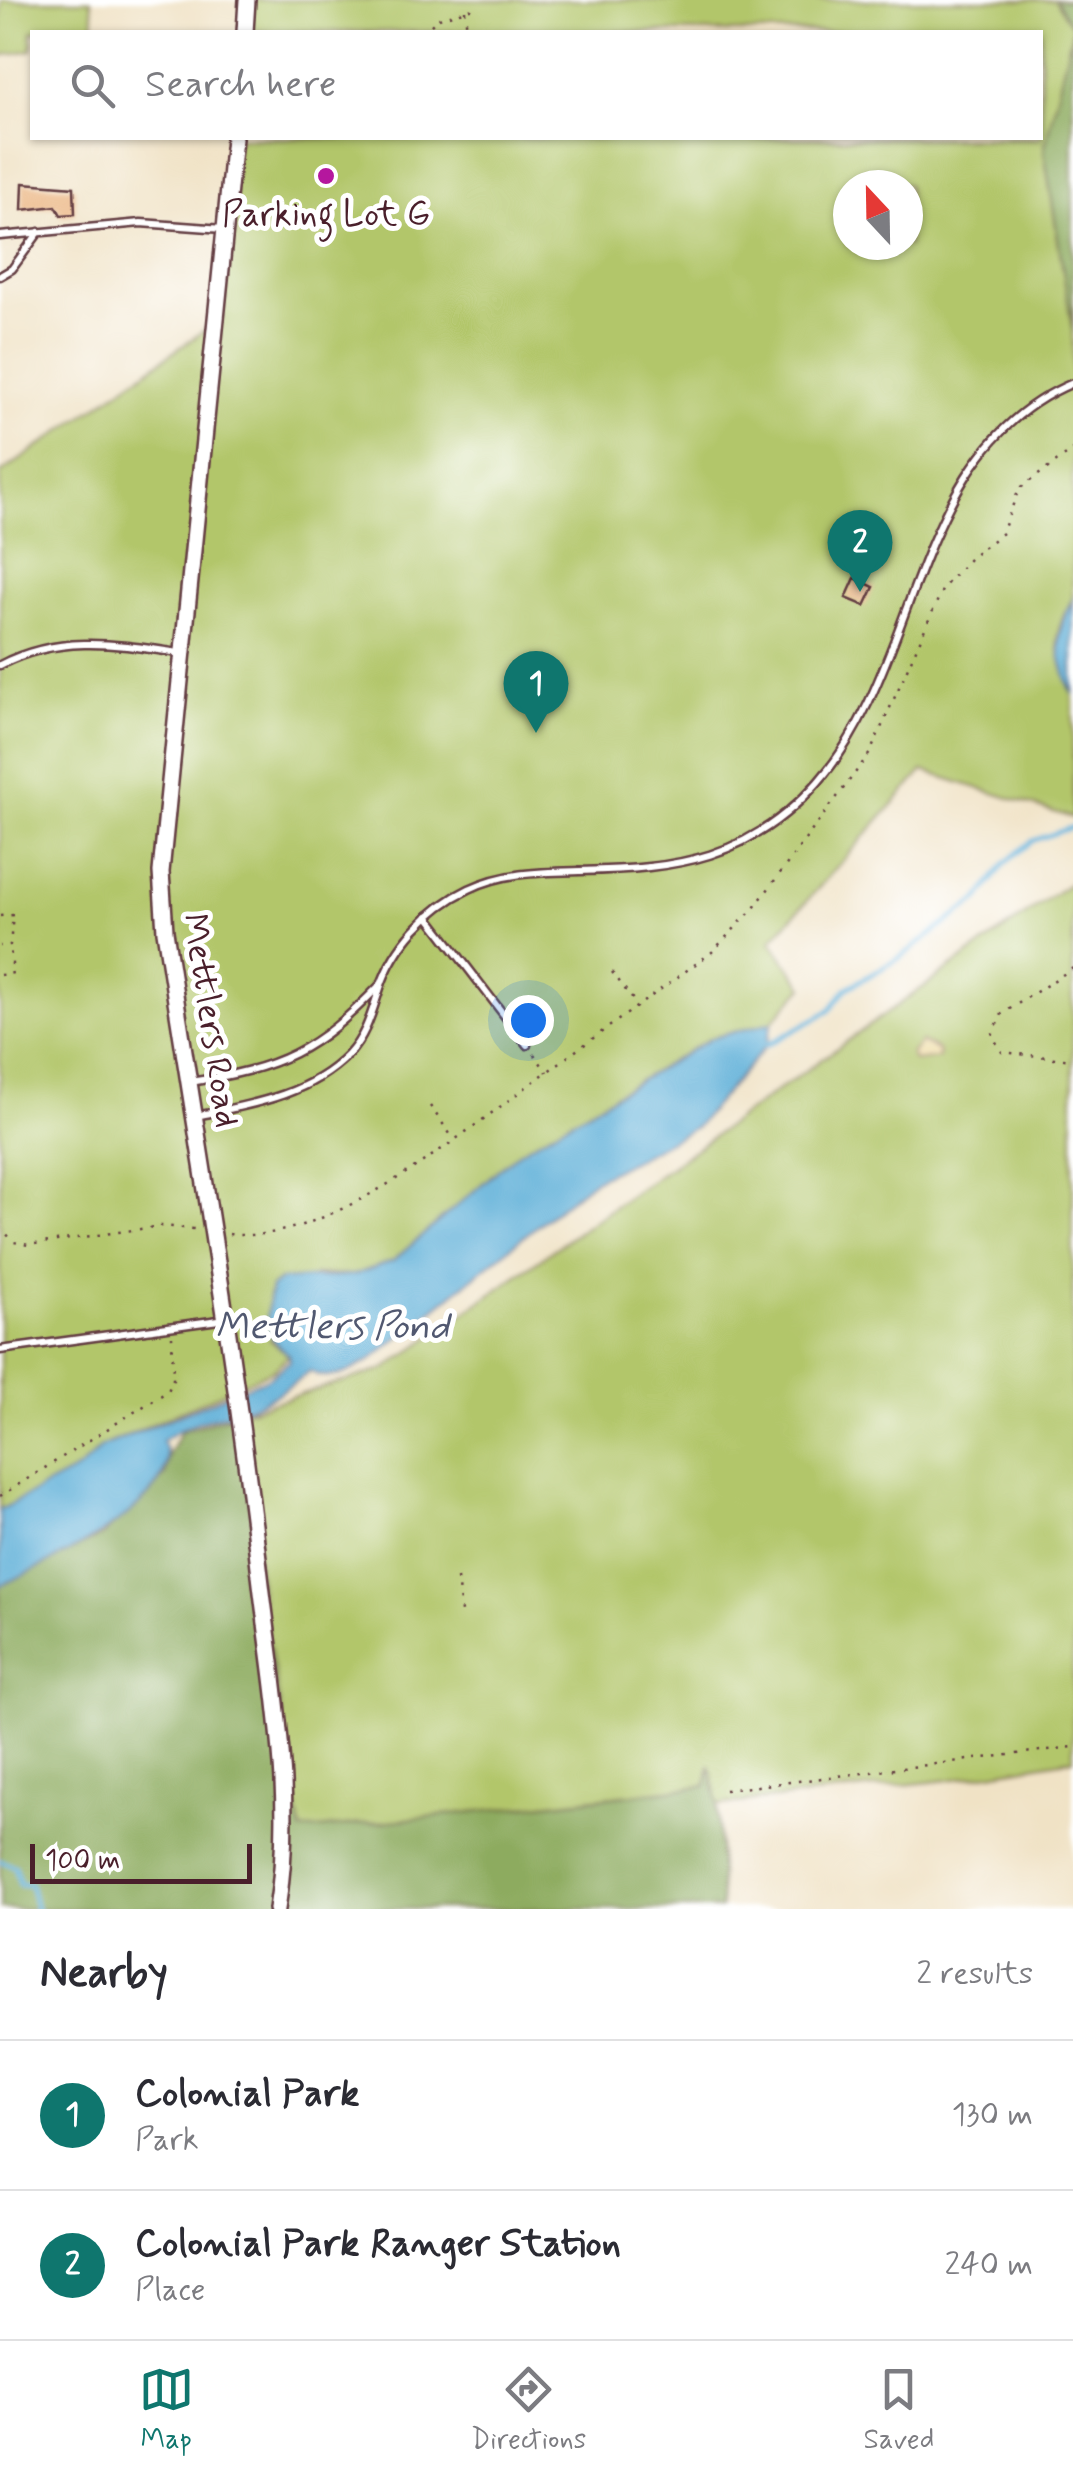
<!DOCTYPE html>
<style>
:root{--surface:#fff;--page:#f2f2f3;--text:#2b2b33;--muted:#7c7c81;--line:#e1e1e2;--accent:#0f766e}
body{margin:0;font-family:Mynerve,sans-serif;background:var(--page);color:var(--text)}
.compass{position:absolute;left:833px;top:170px;width:90px;height:90px;border-radius:50%;background:var(--surface);box-shadow:0 2px 8px #0004;rotate:338deg}
.scale{position:absolute;left:30px;bottom:25px;width:222px;box-sizing:border-box;padding-left:10px;border:5px solid #4a1f2b;border-top:0;font-size:28px;line-height:35px;white-space:nowrap;color:#4a1f2b;-webkit-text-stroke:8px #fff;paint-order:stroke}
.you{position:absolute;left:528px;top:1020px;width:35px;height:35px;margin:-25px;border:8px solid #fff;border-radius:50%;background:#1a73e8;box-shadow:0 0 0 15px #1a73e833}
.badge{display:grid;place-items:center;width:65px;height:65px;border-radius:50%;background:var(--accent);color:#fff;font-size:32px;font-weight:700}
.pin{position:absolute;translate:-50% -82px;filter:drop-shadow(0 2px 5px #0008)}
.pin::after{content:'';position:absolute;top:52px;width:35px;height:30px;background:inherit;clip-path:polygon(0 0,100% 0,50% 100%)}
.list{margin:0;padding:0;list-style:none}
h2{display:flex;justify-content:space-between;align-items:center;height:130px;margin:0;padding:0 40px;font-size:42px}
h2 small{font-size:32px;font-weight:400;color:var(--muted)}
.list li{display:grid;grid-template-columns:65px 1fr auto;gap:30px;align-items:center;box-sizing:border-box;height:150px;padding:0 40px;border-top:2px solid var(--line)}
.list b{display:block;font-size:38px;white-space:nowrap}
.list p{margin:0;font-size:32px;white-space:nowrap;color:var(--muted)}
.list em{font-size:32px;font-style:normal;color:var(--muted)}
.icon{flex:none;width:55px;height:55px;fill:none;stroke:currentColor;stroke-width:2;stroke-linecap:round;stroke-linejoin:round}
.map{position:relative;flex:none;width:1073px;height:1909px;overflow:hidden}
.search{position:absolute;background:var(--surface);box-shadow:0 2px 8px #0004;left:30px;right:30px;top:30px;height:110px;display:flex;align-items:center;gap:25px;box-sizing:border-box;padding:0 35px;border-radius:0px;color:var(--muted);font-size:38px}
.sheet{height:430px;background:var(--surface)}
nav{display:flex;justify-content:space-around;align-items:center;box-sizing:border-box;height:140px;border-top:2px solid var(--line);background:var(--surface);font-size:28px;color:var(--muted)}
nav a{display:grid;justify-items:center;gap:5px}
nav .on{color:var(--accent)}
.map>svg:first-child{display:block}
.green{fill:#b2c66a;stroke:#7e724a;stroke-width:2.5;fill-rule:evenodd}
.forest{fill:#8dab5e;stroke:#6c6544;stroke-width:2.5}
.sand{fill:#eeda9e;stroke:#9c7c64;stroke-width:2.5}
.water{fill:#5baed7;stroke:#526681;stroke-width:2.5}
.lines{fill:none;stroke-linecap:round;stroke-linejoin:round}
.stream{stroke:#5baed7;stroke-width:5}
.building{fill:#e9af77}
.service-casing{stroke:#633c42;stroke-width:11}
.tertiary-casing{stroke:#633c42;stroke-width:20}
.path{stroke:#633c42;stroke-width:2.5;stroke-dasharray:2.5 8;stroke-linecap:butt}
.service{stroke:#fff;stroke-width:6}
.tertiary{stroke:#fff;stroke-width:15}
.poi-dot{fill:#b5179e;stroke:#fff;stroke-width:4}
.labels{text-anchor:middle;stroke-width:10;stroke-linejoin:round;paint-order:stroke}
.poi-label{font-size:35px;fill:#4a1f2b;stroke:#fff}
.street-label{font-size:35px;fill:#4a1f2b;stroke:#fff}
.water-label{font-size:38px;font-style:italic;fill:#515870;stroke:#fff}
</style>
<div class="map">
<svg width="1073" height="1909" viewBox="0 0 1073 1909">
<rect width="100%" height="100%" fill="#fff"/>
<filter id="ink" filterUnits="userSpaceOnUse"><feTurbulence type="fractalNoise" baseFrequency=".01" numOctaves="2"/><feDisplacementMap in="SourceGraphic" scale="20" xChannelSelector="R" yChannelSelector="G"/><feConvolveMatrix kernelMatrix="1 2 1 2 8 2 1 2 1" color-interpolation-filters="sRGB"/></filter>
<filter id="wash" filterUnits="userSpaceOnUse"><feTurbulence type="fractalNoise" baseFrequency=".0048" numOctaves="4" result="noise"/><feDisplacementMap in="SourceGraphic" scale="40" xChannelSelector="R" yChannelSelector="G"/><feGaussianBlur stdDeviation="2.25" result="paint"/><feColorMatrix in="noise" values="0 0 0 0 0 0 0 0 0 0 0 0 0 0 0 0 0 1.4 0 .05"/><feComposite in="paint" operator="in"/></filter>
<g filter="url(#wash)">
<rect width="100%" height="100%" fill="#f0e2c5"/>
<g class="green">
<path d="M 1,0 L 91,0 L 95,32 L 32,32 L 32,50 L 0,56 Z"/>
<path d="M 248,0 L 1055,0 L 1073,28 L 1044,150 L 1073,333 L 1073,599 C 1040,651 1071,659 1073,702 C 1073,740 1073,779 1073,818 L 923,771 L 771,941 L 804,987 L 772,1022 L 711,1038 L 520,1151 L 393,1261 L 354,1275 L 315,1275 L 270,1340 L 289,1355 L 273,1370 L 101,1447 L 80,1468 L 0,1510 L 0,474 L 222,318 L 237,138 L 1040,138 L 1040,32 L 246,32 ZM 848,185 L 908,185 L 908,245 L 848,245 Z"/>
<path d="M 1073,881 L 1073,1759 L 949,1780 L 718,1805 L 710,1768 L 706,1786 L 301,1831 L 260,1589 L 239,1413 L 385,1369 Z"/>
</g>
<g class="forest">
<path d="M 1055,0 L 1073,0 L 1073,333 L 1044,150 L 1073,28 Z"/>
<path d="M 239,1413 L 260,1589 L 301,1831 L 706,1786 L 710,1765 L 718,1805 L 721,1909 L 0,1909 L 0,1586 L 103,1535 L 165,1476 L 169,1453 L 181,1431 Z"/>
</g>
<path class="sand" d="M 921,1042 L 938,1050 L 939,1058 L 914,1061 L 911,1054 Z"/>
<g class="water">
<path d="M 1073,599 L 1073,695 C 1058,661 1052,633 1073,599 Z"/>
<path d="M 772,1022 L 767,1045 L 696,1127 L 591,1182 L 371,1360 C 352,1371 331,1384 310,1371 C 289,1388 261,1405 234,1412 C 205,1420 189,1422 162,1441 C 195,1499 40,1567 0,1586 L 0,1510 L 80,1468 L 101,1447 L 268,1378 L 290,1361 L 289,1355 C 262,1334 265,1319 271,1287 L 280,1280 L 354,1275 L 393,1261 L 520,1151 L 712,1038 Z"/>
</g>
<g class="lines">
<g class="stream">
<path d="M 767,1045 L 829,1011 L 846,989 L 901,957 L 979,899 L 1005,863 L 1032,841 L 1073,827"/>
<path d="M 0,1861 L 15,1866 L 20,1885 L 30,1884 L 36,1909"/>
</g>
</g>
<g id="blocks">
<g class="building">
<path d="M 23,183 L 74,187 L 75,214 L 61,215 L 56,206 L 22,210 Z"/>
<path d="M 855,578 L 874,587 L 865,606 L 846,598 Z"/>
</g>
</g>
</g>
<g filter="url(#ink)">
<use href="#blocks" fill-opacity="0" stroke="#633c42" stroke-width="2.5"/>
<g class="lines">
<defs>
<g id="service">
<path d="M 0,236 L 141,223 L 223,229"/>
<path d="M 0,276 L 12,269 L 39,232"/>
<path d="M 0,665 C 59,634 116,644 179,653"/>
<path d="M 428,916 L 527,1045"/>
<path d="M 190,1082 C 281,1068 315,1052 380,985"/>
<path d="M 196,1116 C 249,1105 308,1096 348,1055 C 366,1036 372,1012 380,988 C 394,945 429,908 469,889 C 504,872 541,872 580,871 C 678,869 750,859 818,782 C 922,664 911,450 1073,383"/>
<path d="M 0,1350 L 226,1319"/>
</g>
<g id="tertiary">
<path d="M 245,32 L 247,0"/>
<path d="M 234,138 L 161,872 L 165,931 C 199,1149 236,1365 261,1584 C 274,1693 295,1801 277,1909"/>
</g>
</defs>
<use href="#service" class="service-casing"/>
<use href="#tertiary" class="tertiary-casing"/>
<g class="path">
<path d="M 465,10 L 467,32"/>
<path d="M 423,32 L 439,18 L 473,8"/>
<path d="M 0,916 L 13,915 L 10,945 L 0,946"/>
<path d="M 1073,968 L 1002,1014 L 992,1035 L 1002,1052 L 1073,1060"/>
<path d="M 612,972 L 637,1005"/>
<path d="M 0,975 L 13,973 L 10,947"/>
<path d="M 534,1054 L 547,1072"/>
<path d="M 430,1106 L 453,1138"/>
<path d="M 0,1227 L 14,1242 L 28,1245 L 161,1226 L 195,1229"/>
<path d="M 229,1234 C 327,1248 468,1129 544,1074 C 600,1033 656,993 712,952 L 754,908 L 870,753 L 943,588 L 969,559 L 1002,533 L 1019,489 L 1073,450"/>
<path d="M 0,1496 L 168,1391 L 173,1379 L 172,1336"/>
<path d="M 457,1578 L 461,1612"/>
<path d="M 725,1790 L 1073,1747"/>
</g>
<use href="#service" class="service"/>
<use href="#tertiary" class="tertiary"/>
</g>
</g>
<circle class="poi-dot" cx="326" cy="176" r="10"/>
<g class="labels">
<g class="poi-label">
<text x="326" y="225">Parking Lot G</text>
</g>
<g class="street-label">
<text transform="translate(212 1020) rotate(81)" y="12">Mettlers Road</text>
</g>
<g class="water-label">
<text x="332" y="1338">Mettlers Pond</text>
</g>
</g>
</svg>
<svg class="compass" viewBox="-18 -18 36 36"><path d="M0-13l5 13h-10z" fill="#e53935"/><path d="M0 13l5-13h-10z" fill="#7c7c81"/></svg>
<div class="scale">100 m</div>
<div class="you"></div>
<div class="pin badge" style="left:536px;top:733px">1</div>
<div class="pin badge" style="left:860px;top:592px">2</div>
<div class="search"><svg class="icon" aria-label="search" viewBox="0 0 24 24"><circle cx="10" cy="10" r="6"/><path d="M15 15l6 6"/></svg>Search here</div>
</div>
<section class="sheet">
<h2>Nearby<small>2 results</small></h2>
<ul class="list">
<li><span class="badge">1</span><div><b>Colonial Park</b><p>Park</p></div><em>130 m</em></li>
<li><span class="badge">2</span><div><b>Colonial Park Ranger Station</b><p>Place</p></div><em>240 m</em></li>
</ul>
</section>
<nav>
<a class="on"><svg class="icon" aria-label="map" viewBox="0 0 24 24"><path d="M3 6l6-2 6 2 6-2v14l-6 2-6-2-6 2zM9 4v14M15 6v14"/></svg>Map</a>
<a><svg class="icon" aria-label="directions" viewBox="0 0 24 24"><path d="M12 3l9 9-9 9-9-9zM9 14v-3h6M13 9l2 2-2 2"/></svg>Directions</a>
<a><svg class="icon" aria-label="saved" viewBox="0 0 24 24"><path d="M7 4h10v16l-5-4-5 4z"/></svg>Saved</a>
</nav>
